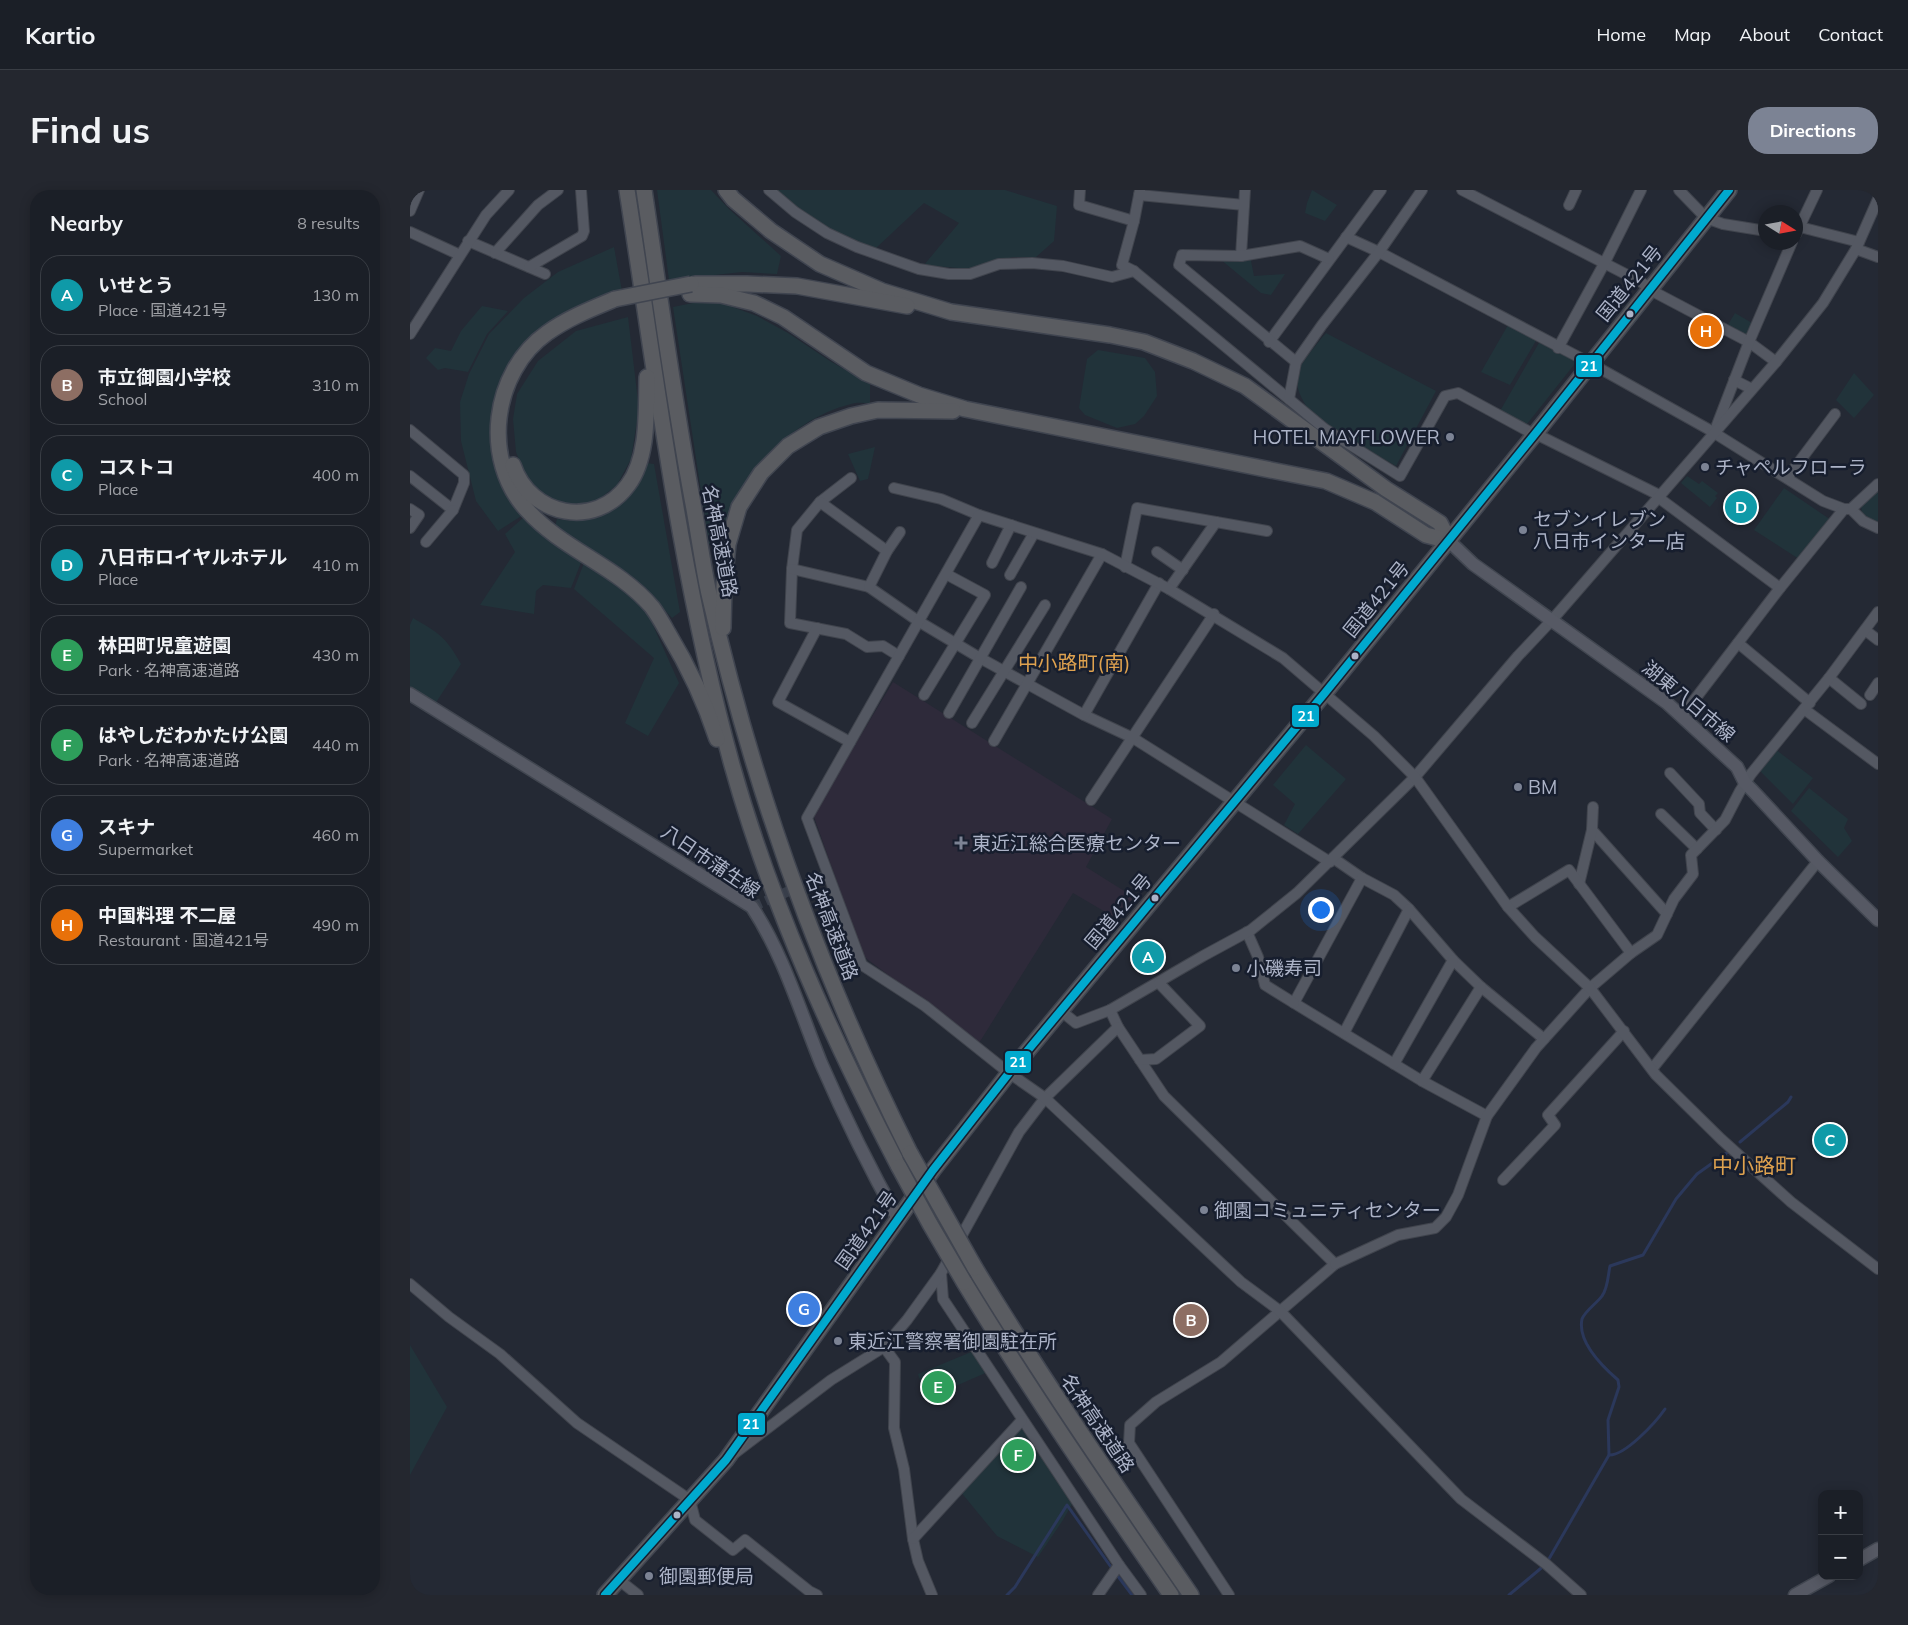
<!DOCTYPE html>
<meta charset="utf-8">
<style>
:root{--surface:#1b1f27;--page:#24272f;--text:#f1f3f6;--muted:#a0a2a7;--line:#393d44;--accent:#7c8394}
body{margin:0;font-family:Mulish,"Noto Sans JP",sans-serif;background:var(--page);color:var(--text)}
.controls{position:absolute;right:15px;bottom:15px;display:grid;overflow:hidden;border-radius:10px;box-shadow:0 2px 12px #0003}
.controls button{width:45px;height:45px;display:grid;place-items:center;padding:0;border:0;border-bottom:1px solid var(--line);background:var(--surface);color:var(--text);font:25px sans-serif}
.compass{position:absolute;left:1348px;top:15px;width:45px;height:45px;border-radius:50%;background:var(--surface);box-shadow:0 2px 12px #0003;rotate:101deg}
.you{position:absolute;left:910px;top:719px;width:18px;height:18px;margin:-12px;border:4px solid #fff;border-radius:50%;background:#1a73e8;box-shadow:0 0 0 8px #1a73e833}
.badge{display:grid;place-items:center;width:32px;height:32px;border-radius:50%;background:var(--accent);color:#fff;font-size:16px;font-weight:700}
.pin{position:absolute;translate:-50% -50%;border:2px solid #fff;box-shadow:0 1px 5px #0006}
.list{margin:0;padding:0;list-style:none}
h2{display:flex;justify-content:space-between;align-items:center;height:65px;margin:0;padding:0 20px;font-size:21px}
h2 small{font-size:16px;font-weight:400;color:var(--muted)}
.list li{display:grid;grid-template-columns:32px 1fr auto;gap:15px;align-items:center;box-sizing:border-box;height:80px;margin:0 10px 10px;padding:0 10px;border:1px solid var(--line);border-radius:20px}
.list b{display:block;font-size:19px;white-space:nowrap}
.list p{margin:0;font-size:16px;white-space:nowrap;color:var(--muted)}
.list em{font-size:16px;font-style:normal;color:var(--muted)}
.map{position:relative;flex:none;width:1468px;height:1405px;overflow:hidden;border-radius:20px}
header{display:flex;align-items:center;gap:30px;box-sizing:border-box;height:70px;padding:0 25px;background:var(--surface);border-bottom:1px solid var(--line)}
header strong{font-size:24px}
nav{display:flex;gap:28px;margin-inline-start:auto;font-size:18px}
.intro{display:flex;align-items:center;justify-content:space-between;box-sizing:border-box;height:120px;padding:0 30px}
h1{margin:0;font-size:35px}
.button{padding:12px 22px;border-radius:20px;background:var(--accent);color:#fff;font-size:18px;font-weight:700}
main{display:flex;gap:30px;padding:0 30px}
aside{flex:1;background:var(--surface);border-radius:20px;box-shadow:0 2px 12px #0003}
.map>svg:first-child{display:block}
.medical{fill:#2e2a3a}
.green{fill:#21333a}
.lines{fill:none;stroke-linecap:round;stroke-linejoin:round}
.stream{stroke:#2b385b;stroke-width:3}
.minor-tunnel{stroke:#383e4a;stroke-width:10;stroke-dasharray:10 5;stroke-linecap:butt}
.minor-casing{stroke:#40444d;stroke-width:12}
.major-casing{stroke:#414650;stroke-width:15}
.highway-casing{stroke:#404550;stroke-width:18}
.minor{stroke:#545862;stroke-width:10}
.major{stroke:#565964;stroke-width:12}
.highway{stroke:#5a5c61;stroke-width:15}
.highway-bridge-casing{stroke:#404550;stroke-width:18;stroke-linecap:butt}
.highway-bridge{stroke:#5a5c61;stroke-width:15}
.bus-1-casing{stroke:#171e2e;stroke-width:11}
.bus-1{stroke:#00a9ce;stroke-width:8}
.bus-dot{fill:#acb3c7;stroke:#171e2e;stroke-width:2}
.poi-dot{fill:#7c8394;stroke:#171e2e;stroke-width:2}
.labels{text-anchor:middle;stroke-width:5;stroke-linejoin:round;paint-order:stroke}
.street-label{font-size:19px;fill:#acb3c7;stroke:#171e2e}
.poi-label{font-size:19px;fill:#acb3c7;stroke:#171e2e;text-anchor:start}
.neighbourhood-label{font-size:20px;fill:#dfa24f;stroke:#171e2e}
.quarter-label{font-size:21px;fill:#dfa24f;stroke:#171e2e}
.line-badge{stroke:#171e2e;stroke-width:2}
.badge-label{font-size:14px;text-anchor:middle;font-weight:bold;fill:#fff}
</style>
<header>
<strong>Kartio</strong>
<nav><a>Home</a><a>Map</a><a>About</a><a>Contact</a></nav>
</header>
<div class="intro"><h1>Find us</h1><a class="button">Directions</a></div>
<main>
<aside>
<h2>Nearby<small>8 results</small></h2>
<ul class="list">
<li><span class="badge" style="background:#0f9aa8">A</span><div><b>いせとう</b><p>Place · 国道421号</p></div><em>130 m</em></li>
<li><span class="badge" style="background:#8d6e63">B</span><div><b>市立御園小学校</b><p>School</p></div><em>310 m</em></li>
<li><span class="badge" style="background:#0f9aa8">C</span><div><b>コストコ</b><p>Place</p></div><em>400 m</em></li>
<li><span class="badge" style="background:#0f9aa8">D</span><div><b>八日市ロイヤルホテル</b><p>Place</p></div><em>410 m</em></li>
<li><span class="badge" style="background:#2e9e5b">E</span><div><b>林田町児童遊園</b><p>Park · 名神高速道路</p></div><em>430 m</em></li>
<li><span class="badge" style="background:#2e9e5b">F</span><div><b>はやしだわかたけ公園</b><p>Park · 名神高速道路</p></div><em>440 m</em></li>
<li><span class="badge" style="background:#3f7fe0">G</span><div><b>スキナ</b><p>Supermarket</p></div><em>460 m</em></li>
<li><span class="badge" style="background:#e8710a">H</span><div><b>中国料理 不二屋</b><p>Restaurant · 国道421号</p></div><em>490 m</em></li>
</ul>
</aside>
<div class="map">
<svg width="1468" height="1405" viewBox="0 0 1468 1405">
<rect width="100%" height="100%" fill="#242934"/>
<path class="medical" d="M 483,492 L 702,629 L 676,677 L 727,709 L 709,730 L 663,703 L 569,853 L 453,766 L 403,624 Z"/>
<g class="green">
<path d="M 247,0 L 301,0 L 319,19 L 371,66 L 367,84 L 332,82 L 259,90 Z"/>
<path d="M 364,0 L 595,0 L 647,16 L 644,51 L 626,67 L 603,67 L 559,79 L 514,75 L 549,33 L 514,13 L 465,59 C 427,49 394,26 364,0 Z"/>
<path d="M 902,0 L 927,15 L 915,31 L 895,23 L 897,13 Z"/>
<path d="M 204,57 L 212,101 L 141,136 L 84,218 L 81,257 L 90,289 L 113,325 L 88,341 L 66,311 L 51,251 L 50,212 L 59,184 L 79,144 L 114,108 L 148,82 Z"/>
<path d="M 840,66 L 844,86 L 875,84 L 861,105 L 851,103 L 810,69 Z"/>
<path d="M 283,113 L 312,113 L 347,126 L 378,143 L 420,171 L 460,194 L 460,213 C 454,213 446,212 441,214 C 392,226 341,271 322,317 C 317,329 315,342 312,354 L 299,354 L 263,117 Z"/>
<path d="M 72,116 L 98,121 L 77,144 L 58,182 L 35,178 L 28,180 L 16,168 L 25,158 L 41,161 L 51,141 Z"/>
<path d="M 1325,123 L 1342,133 L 1335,147 L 1316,138 Z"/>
<path d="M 218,127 L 229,219 L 221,269 L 207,295 L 188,310 L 161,316 L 141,310 L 118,293 L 106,262 L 103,229 L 107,204 L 128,171 L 166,141 Z"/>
<path d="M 1098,135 L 1127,149 L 1100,195 L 1071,182 Z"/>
<path d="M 916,143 L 1026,201 L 986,276 L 907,230 C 896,217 883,200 888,181 C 891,173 909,151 916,143 Z"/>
<path d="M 1130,151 L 1167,171 L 1117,234 L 1090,221 Z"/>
<path d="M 688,160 L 735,168 L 745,182 L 747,206 L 734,226 L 725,234 L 707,238 L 675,225 L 669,218 L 677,169 Z"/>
<path d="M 1444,183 L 1464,205 L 1444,228 L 1426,210 Z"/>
<path d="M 465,257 L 458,289 L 450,291 L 438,264 Z"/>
<path d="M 236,273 L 244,274 L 270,422 L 262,428 L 235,399 L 202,374 L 145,337 L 147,329 C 198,337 209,309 236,273 Z"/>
<path d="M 1277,286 L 1289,294 L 1292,291 L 1308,303 L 1305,306 L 1307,308 L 1300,317 L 1271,293 Z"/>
<path d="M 1374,298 L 1421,330 L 1389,369 L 1344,340 Z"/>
<path d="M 1468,299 L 1468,332 L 1452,324 L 1451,316 Z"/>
<path d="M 114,327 L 172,370 L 161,398 L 133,395 L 126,401 L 124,424 L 70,415 L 105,362 L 95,344 Z"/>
<path d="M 174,373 L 212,398 L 237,422 L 269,493 L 238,546 L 215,533 L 244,468 L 164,399 Z"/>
<path d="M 3,428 C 29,443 36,447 51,474 L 25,514 L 0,500 L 0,435 Z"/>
<path d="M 896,555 L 936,589 L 888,644 L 874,635 L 885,614 L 863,595 Z"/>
<path d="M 1365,559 L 1403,588 L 1383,614 L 1348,579 Z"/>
<path d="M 1399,598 L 1438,629 L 1434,638 L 1442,651 L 1428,667 L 1381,621 Z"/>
<path d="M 0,1155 L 37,1217 L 0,1285 Z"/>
<path d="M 566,1160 L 580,1181 L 516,1209 L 508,1184 Z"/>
<path d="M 612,1230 L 665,1309 L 653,1330 L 628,1367 L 587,1346 L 550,1301 Z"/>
</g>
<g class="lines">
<g class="stream">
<path d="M 1330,952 L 1378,912 L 1381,907"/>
<path d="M 1199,1265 C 1215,1266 1246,1232 1255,1219"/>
<path d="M 707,1385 L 722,1405"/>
<path d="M 597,1405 L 605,1397 L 657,1315 L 701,1377"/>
<path d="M 1099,1405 L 1136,1374 L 1199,1265 L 1198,1230 L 1209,1197 L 1208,1190 C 1193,1177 1167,1152 1172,1129 C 1175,1121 1187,1113 1192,1106 C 1198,1098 1198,1085 1200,1076 L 1233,1065 L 1266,1009 L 1287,984 L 1318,962"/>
</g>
<path class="minor-tunnel" d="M 342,717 L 418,684"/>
<defs>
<g id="minor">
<path d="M 359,0 L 385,22 L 417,43 L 447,57 L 509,79 L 539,84 L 560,84 L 589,74 L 622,73 L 653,76 L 702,87 L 724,81"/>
<path d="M 670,0 L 669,15 L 724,31"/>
<path d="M 730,0 L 724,31 L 712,75 L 724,81 L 915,239 L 990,286 L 1035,206 L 1048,203 L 1118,241 L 1132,247 L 1247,304 L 1253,311 L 1370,398"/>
<path d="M 1052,0 L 1231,92 L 1246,103 L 1339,152 L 1366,172"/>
<path d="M 1269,0 L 1296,28 L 1313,34 L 1356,41"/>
<path d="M 729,5 L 834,15"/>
<path d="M 1159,15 L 1166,0"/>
<path d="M 0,21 L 9,0"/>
<path d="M 1390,37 L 1449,52"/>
<path d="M 0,42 L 50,65"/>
<path d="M 1386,44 L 1407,0"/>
<path d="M 936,47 L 969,62 L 1180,173 L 1298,239 L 1413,311 L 1434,319 L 1441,319 L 1453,331 L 1468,338"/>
<path d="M 58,51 L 135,84"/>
<path d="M 1446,59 L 1468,67"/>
<path d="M 85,63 L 128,15 L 148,0"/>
<path d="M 831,66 L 835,0"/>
<path d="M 119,77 L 172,46 L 174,41 L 171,0"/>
<path d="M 0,144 L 76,25 L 99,0"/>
<path d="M 859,152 L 971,0"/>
<path d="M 1148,158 L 1194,74 L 1231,0"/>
<path d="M 886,172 L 769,75 L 772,65 L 831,66 L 890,56 L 919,69"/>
<path d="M 1324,190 L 1342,199"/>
<path d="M 879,209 L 886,172 L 912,135 L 969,62 L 1012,0"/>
<path d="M 1307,235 L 1339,152 L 1382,52"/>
<path d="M 0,240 L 54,285 L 54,293 L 43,320 L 0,286"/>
<path d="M 441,288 L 410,312 L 387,340 L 382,379 L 380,433 L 436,444 L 457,457 L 473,456 L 489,466"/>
<path d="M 1377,288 L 1425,224"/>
<path d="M 484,298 L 531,309 L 569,325"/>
<path d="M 410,312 L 477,361"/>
<path d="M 0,319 L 9,325 L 0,338"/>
<path d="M 1441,319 L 1468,294"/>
<path d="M 16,352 L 43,320"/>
<path d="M 747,362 L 773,380"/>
<path d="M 582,373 L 601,335"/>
<path d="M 715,377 L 727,318 L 857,341"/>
<path d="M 382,379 L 459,397 L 508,431 L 570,468 L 674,525 L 723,548 L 920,672"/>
<path d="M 600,385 L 624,343"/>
<path d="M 459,397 L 477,361 L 490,342"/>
<path d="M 759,399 L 806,332"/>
<path d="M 407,438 L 368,512 L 440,552"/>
<path d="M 1455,440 L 1468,450"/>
<path d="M 1328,453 L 1400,513"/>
<path d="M 1419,488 L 1451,514"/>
<path d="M 514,505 L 575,405 L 536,384"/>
<path d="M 1460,505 L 1468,493"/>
<path d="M 1394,519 L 1468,574"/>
<path d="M 539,523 L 611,397"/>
<path d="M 674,525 L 749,393"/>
<path d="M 1272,526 L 1370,398 L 1434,319"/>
<path d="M 562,533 L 635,415"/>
<path d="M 584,551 L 692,364"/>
<path d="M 1260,583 L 1289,614 L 1290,623 L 1306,640"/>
<path d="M 681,610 L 804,424"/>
<path d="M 1251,624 L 1287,659"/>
<path d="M 1182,640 L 1257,724"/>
<path d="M 923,668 L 952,688 L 984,705 L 999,719 L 1043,770 L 1071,797 L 1134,849"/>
<path d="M 952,688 L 884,813 L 1012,891 L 1077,926"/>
<path d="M 1169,694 L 1182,640 L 1183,617"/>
<path d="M 1098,717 L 1159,680 L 1221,763"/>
<path d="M 837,742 L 848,767 L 855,795 L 884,813"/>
<path d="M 700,820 L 708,837 L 754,906 L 925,1074 L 811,1172 L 746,1212 L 720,1235 L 719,1253 L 819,1405"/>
<path d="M 651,821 L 666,833 L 700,820 L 793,766 L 841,740 L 887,703 L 1005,587 L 1108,466 L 1142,430 L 1366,172 L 1413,113 L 1446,59 L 1468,9"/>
<path d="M 934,843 L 999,719"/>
<path d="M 730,870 L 746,869 L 790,836 L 749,793"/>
<path d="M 984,874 L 1043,770"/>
<path d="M 1242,879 L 1408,671"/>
<path d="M 1012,891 L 1071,797"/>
<path d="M 1093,990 L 1145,935 L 1138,925 L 1214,841"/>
<path d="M 925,1074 L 988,1045 L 1025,1038 L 1036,1027 L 1048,1005 L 1077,926 L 1126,858 L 1180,798 L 1221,763 L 1247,745 L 1264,709 L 1283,684 L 1281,665 L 1315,630 L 1330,601 L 1341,584 L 1419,488 L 1468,422"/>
<path d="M 531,1083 L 533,1109 L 709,1375 L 731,1405"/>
<path d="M 0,1094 L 39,1127 L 90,1164 L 167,1233 L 280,1310 L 285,1330 L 323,1360 L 335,1350 L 399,1401 L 407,1405"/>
<path d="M 474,1157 L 485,1172 L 484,1238 L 494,1279 L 503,1349 L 508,1371 L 522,1405"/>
<path d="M 325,1263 L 421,1190 L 474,1157 L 497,1130 L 531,1083 L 609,942 L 635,908 L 708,837"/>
<path d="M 503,1349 L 612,1230"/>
<path d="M 209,1390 L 228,1405"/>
<path d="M 688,1405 L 709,1375"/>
<path d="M 1171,1405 L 1136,1374 L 1051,1309 L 870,1121 L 831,1092 L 635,908 L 599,883 L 515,816 L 452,775 L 397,628 L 569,325 L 692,364 L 759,399 L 873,468 L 964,546 L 1005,587 L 1098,717 L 1125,747 L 1180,798 L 1246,885 L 1311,949 L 1381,1012 L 1468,1079"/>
</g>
<g id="major">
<path d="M 1039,351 L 1063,374 L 1257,513 L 1327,577 L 1335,593 L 1343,601 L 1408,671 L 1468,730"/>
<path d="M 0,504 L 342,717 C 373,764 390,821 411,873 C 434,926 460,979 488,1029"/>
<path d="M 1449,1370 L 1468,1359"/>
<path d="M 1385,1405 L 1419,1386"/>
</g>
<g id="highway">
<path d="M 217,0 C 247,193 270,387 322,575 C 361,715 422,848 489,977"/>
<path d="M 234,0 C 250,107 264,213 284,319 C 289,347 293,376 299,404 C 343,598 411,786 500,963"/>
<path d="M 316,0 L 323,9 L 361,41 L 410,74 L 472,101 L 541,122 L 700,145 L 734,152 L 783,171 L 835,196 L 976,299 L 1030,333 L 1039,351"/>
<path d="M 285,94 L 337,94 L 387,96 L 497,116"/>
<path d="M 280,104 L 311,105 L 344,113 L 373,127 L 456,183 L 509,205 L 555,219 L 916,291 L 965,312 L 1016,345 L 1039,351"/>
<path d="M 205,109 C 181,119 158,128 137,143 C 82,182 71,270 117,320 C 153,360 207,376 242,417 C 248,425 253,434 258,443 C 278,476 295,512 307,549"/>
<path d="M 103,275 C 120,326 185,340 218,295 C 239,267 236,220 237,187"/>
<path d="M 313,438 L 314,396 L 318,354 L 329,317 L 351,283 L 378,256 L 409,237 L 441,226 L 468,220 L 543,221"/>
<path d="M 565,1078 C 633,1190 707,1297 781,1405"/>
<path d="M 554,1092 C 619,1199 690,1302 761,1405"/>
<path d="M 195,1405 L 316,1270 L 523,980 L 599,883 L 914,504 L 1125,244 L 1319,0"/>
</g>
</defs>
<use href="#minor" class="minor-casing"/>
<use href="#major" class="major-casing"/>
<use href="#highway" class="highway-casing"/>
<use href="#minor" class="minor"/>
<use href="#major" class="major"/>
<use href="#highway" class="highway"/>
<defs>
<g id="highway-bridge">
<path d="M 205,109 L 281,94"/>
<path d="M 500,963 L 565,1078"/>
<path d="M 489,977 L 520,1034 L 554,1092"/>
</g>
</defs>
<use href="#highway-bridge" class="highway-bridge-casing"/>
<use href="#highway-bridge" class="highway-bridge"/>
<defs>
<path id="bus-1" d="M 195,1405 L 316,1270 L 523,980 L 599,883 L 914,504 L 1125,244 L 1319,0"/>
</defs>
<use href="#bus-1" class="bus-1-casing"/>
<use href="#bus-1" class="bus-1"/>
</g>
<g class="bus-dot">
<circle cx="1220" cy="124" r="4.5"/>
<circle cx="945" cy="466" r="4.5"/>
<circle cx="745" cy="708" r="4.5"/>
<circle cx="267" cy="1325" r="4.5"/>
</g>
<g class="poi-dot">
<circle cx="1040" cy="247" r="5"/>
<circle cx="1295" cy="277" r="5"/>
<circle cx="1113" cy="340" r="5"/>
<circle cx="1108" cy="597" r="5"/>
<path d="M548.5 645.5h5v5h5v5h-5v5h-5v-5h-5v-5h5z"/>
<circle cx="826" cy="778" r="5"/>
<circle cx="794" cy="1020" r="5"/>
<circle cx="428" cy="1151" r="5"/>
<circle cx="239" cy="1386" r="5"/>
</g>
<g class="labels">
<g class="street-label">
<text transform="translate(1219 93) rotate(-51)" y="7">国道421号</text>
<text transform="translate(310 351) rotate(79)" y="7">名神高速道路</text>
<text transform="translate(966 409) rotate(-51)" y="7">国道421号</text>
<text transform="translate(1279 511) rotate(40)" y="7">湖東八日市線</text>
<text transform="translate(301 671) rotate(34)" y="7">八日市蒲生線</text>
<text transform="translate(708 721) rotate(-50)" y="7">国道421号</text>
<text transform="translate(422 736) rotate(69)" y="7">名神高速道路</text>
<text transform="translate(456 1040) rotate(-55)" y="7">国道421号</text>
<text transform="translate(688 1233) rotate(56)" y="7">名神高速道路</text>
</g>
<g class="poi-label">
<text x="1030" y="254" text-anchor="end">HOTEL MAYFLOWER</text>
<text x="1305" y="284">チャペルフローラ</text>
<text x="1123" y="336">セブンイレブン<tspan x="1123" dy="22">八日市インター店</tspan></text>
<text x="1118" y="604">BM</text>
<text x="562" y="660">東近江総合医療センター</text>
<text x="836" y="785">小磯寿司</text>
<text x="804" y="1027">御園コミュニティセンター</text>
<text x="438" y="1158">東近江警察署御園駐在所</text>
<text x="249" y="1393">御園郵便局</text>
</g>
<g class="neighbourhood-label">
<text x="664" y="480">中小路町(南)</text>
</g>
<g class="quarter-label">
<text x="1344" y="983">中小路町</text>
</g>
</g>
<g class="line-badge">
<rect x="1165" y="164" width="28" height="24" rx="5" fill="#00a9ce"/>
<rect x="881" y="514" width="29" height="24" rx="5" fill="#00a9ce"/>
<rect x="594" y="860" width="28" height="24" rx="5" fill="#00a9ce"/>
<rect x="327" y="1222" width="29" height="24" rx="5" fill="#00a9ce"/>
</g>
<g class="badge-label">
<text x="1179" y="181">21</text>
<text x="896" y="531">21</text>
<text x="608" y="877">21</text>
<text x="341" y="1239">21</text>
</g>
</svg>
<div class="controls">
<button>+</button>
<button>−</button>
</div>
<svg class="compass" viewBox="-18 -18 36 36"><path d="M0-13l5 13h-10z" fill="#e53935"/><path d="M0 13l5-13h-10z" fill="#a0a2a7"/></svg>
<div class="you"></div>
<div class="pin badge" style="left:738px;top:767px;background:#0f9aa8">A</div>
<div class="pin badge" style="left:781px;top:1130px;background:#8d6e63">B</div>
<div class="pin badge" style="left:1420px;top:950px;background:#0f9aa8">C</div>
<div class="pin badge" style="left:1331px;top:317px;background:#0f9aa8">D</div>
<div class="pin badge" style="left:528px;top:1197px;background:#2e9e5b">E</div>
<div class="pin badge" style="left:608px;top:1265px;background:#2e9e5b">F</div>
<div class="pin badge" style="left:394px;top:1119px;background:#3f7fe0">G</div>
<div class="pin badge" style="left:1296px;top:141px;background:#e8710a">H</div>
</div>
</main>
